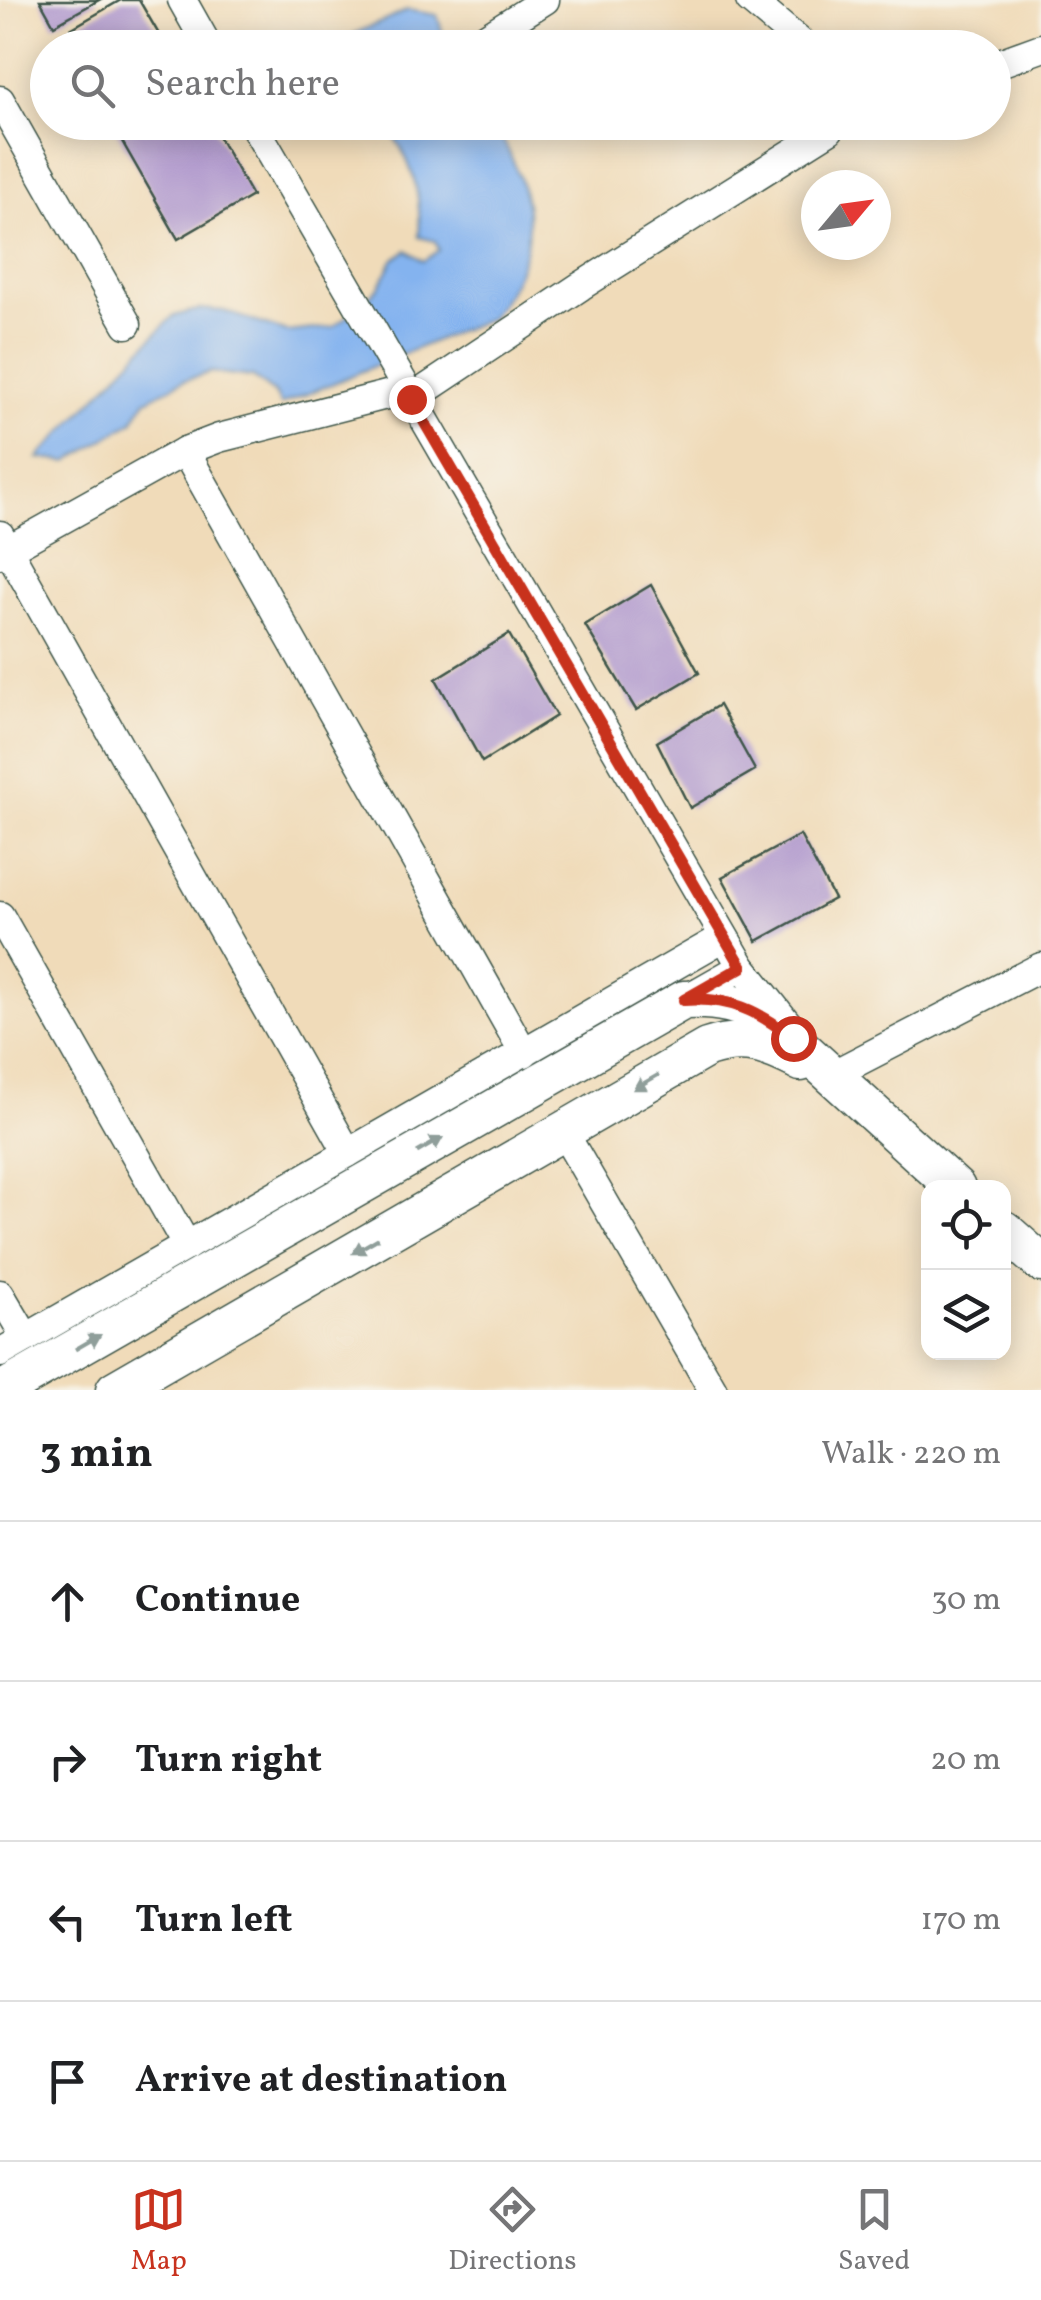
<!DOCTYPE html>
<meta charset="utf-8">
<style>
:root{--surface:#fff;--page:#f6f6f6;--text:#202124;--muted:#757577;--line:#e0e0e0;--accent:#c8321e}
body{margin:0;font-family:Vollkorn,serif;background:var(--page);color:var(--text)}
.controls{position:absolute;right:30px;bottom:30px;display:grid;overflow:hidden;border-radius:20px;box-shadow:0 5px 25px #0003}
.controls button{width:90px;height:90px;display:grid;place-items:center;padding:0;border:0;border-bottom:2px solid var(--line);background:var(--surface);color:var(--text);font:50px sans-serif}
.compass{position:absolute;left:801px;top:170px;width:90px;height:90px;border-radius:50%;background:var(--surface);box-shadow:0 5px 25px #0003;rotate:61deg}
.stop{position:absolute;width:30px;height:30px;margin:-22px;border:8px solid #c8321e;border-radius:50%;background:#fff}
.stop.end{background:#c8321e;border-color:#fff;box-shadow:0 2px 10px #0008}
.list{margin:0;padding:0;list-style:none}
h2{display:flex;justify-content:space-between;align-items:center;height:130px;margin:0;padding:0 40px;font-size:42px}
h2 small{font-size:32px;font-weight:400;color:var(--muted)}
.list li{display:grid;grid-template-columns:65px 1fr auto;gap:30px;align-items:center;box-sizing:border-box;height:160px;padding:0 40px;border-top:2px solid var(--line)}
.list b{display:block;font-size:38px;white-space:nowrap}
.list em{font-size:32px;font-style:normal;color:var(--muted)}
.icon{flex:none;width:55px;height:55px;fill:none;stroke:currentColor;stroke-width:2;stroke-linecap:round;stroke-linejoin:round}
.map{position:relative;flex:none;width:1041px;height:1390px;overflow:hidden}
.search{position:absolute;background:var(--surface);box-shadow:0 5px 25px #0003;left:30px;right:30px;top:30px;height:110px;display:flex;align-items:center;gap:25px;box-sizing:border-box;padding:0 35px;border-radius:55px;color:var(--muted);font-size:38px}
.sheet{height:770px;background:var(--surface)}
nav{display:flex;justify-content:space-around;align-items:center;box-sizing:border-box;height:140px;border-top:2px solid var(--line);background:var(--surface);font-size:28px;color:var(--muted)}
nav a{display:grid;justify-items:center;gap:5px}
nav .on{color:var(--accent)}
.map>svg:first-child{display:block}
.water{fill:#84b3ef;stroke:#527892;stroke-width:2.5}
.building{fill:#b099cd}
.lines{fill:none;stroke-linecap:round;stroke-linejoin:round}
.street-casing{stroke:#3e5548;stroke-width:31}
.secondary-casing{stroke:#3e5548;stroke-width:41}
.street{stroke:#fff;stroke-width:28}
.secondary{stroke:#fff;stroke-width:38}
.oneway{fill:#8f9e9a}
.route{stroke:#c8321e;stroke-width:12}
</style>
<div class="map">
<svg width="1041" height="1390" viewBox="0 0 1041 1390">
<rect width="100%" height="100%" fill="#f7f3e8"/>
<filter id="ink" filterUnits="userSpaceOnUse"><feTurbulence type="fractalNoise" baseFrequency=".01" numOctaves="2"/><feDisplacementMap in="SourceGraphic" scale="20" xChannelSelector="R" yChannelSelector="G"/><feConvolveMatrix kernelMatrix="1 2 1 2 8 2 1 2 1" color-interpolation-filters="sRGB"/></filter>
<filter id="wash" filterUnits="userSpaceOnUse"><feTurbulence type="fractalNoise" baseFrequency=".0048" numOctaves="4" result="noise"/><feDisplacementMap in="SourceGraphic" scale="40" xChannelSelector="R" yChannelSelector="G"/><feGaussianBlur stdDeviation="2.25" result="paint"/><feColorMatrix in="noise" values="0 0 0 0 0 0 0 0 0 0 0 0 0 0 0 0 0 1.4 0 .05"/><feComposite in="paint" operator="in"/></filter>
<g filter="url(#wash)">
<rect width="100%" height="100%" fill="#f0dbb9"/>
<g class="water">
<path d="M 407,10 L 437,15 L 447,47 L 344,47 L 344,40 C 365,26 385,23 407,10 Z"/>
<path d="M 384,123 L 494,123 C 535,197 545,249 490,318 L 281,405 L 275,394 L 253,377 L 211,372 L 182,381 L 145,401 L 133,421 L 68,462 L 38,458 L 173,316 L 201,309 L 224,311 L 287,332 L 333,327 L 358,308 L 379,287 L 393,260 L 407,250 L 423,261 L 439,250 L 435,241 L 419,237 C 422,193 412,157 384,123 Z"/>
</g>
<g id="blocks">
<g class="building">
<path d="M 40,0 L 99,0 L 54,25 Z"/>
<path d="M 121,0 L 139,0 L 167,48 L 67,48 L 60,35 Z"/>
<path d="M 111,122 L 210,122 L 252,196 L 178,239 Z"/>
<path d="M 651,585 L 699,673 L 636,710 L 585,625 Z"/>
<path d="M 509,634 L 556,716 L 482,762 L 436,679 Z"/>
<path d="M 719,705 L 755,770 L 690,808 L 657,742 Z"/>
<path d="M 800,835 L 834,899 L 757,941 L 722,877 Z"/>
</g>
</g>
</g>
<g filter="url(#ink)">
<use href="#blocks" fill-opacity="0" stroke="#3e5548" stroke-width="2.5"/>
<g class="lines">
<defs>
<g id="street">
<path d="M 182,0 L 209,48"/>
<path d="M 750,0 L 807,48"/>
<path d="M 469,48 L 545,0"/>
<path d="M 994,65 L 1041,48"/>
<path d="M 0,100 L 127,324"/>
<path d="M 252,122 L 742,967 L 787,1023"/>
<path d="M 411,399 L 581,286 L 829,130 L 835,122"/>
<path d="M 185,451 L 524,1053"/>
<path d="M 0,535 L 348,1153"/>
<path d="M 0,554 L 185,451 L 219,438 L 406,390"/>
<path d="M 0,916 L 187,1246"/>
<path d="M 684,1000 L 742,967"/>
<path d="M 820,1064 L 830,1076 L 1041,967"/>
<path d="M 563,1131 L 713,1390"/>
<path d="M 0,1294 L 26,1338"/>
<path d="M 0,1353 L 724,937"/>
</g>
<g id="secondary">
<path d="M 1004,1230 L 1041,1263"/>
<path d="M 3,1390 L 684,1000 C 717,998 741,1004 771,1020 L 956,1188"/>
<path d="M 115,1390 L 707,1048 C 744,1035 768,1045 801,1062"/>
</g>
</defs>
<use href="#street" class="street-casing"/>
<use href="#secondary" class="secondary-casing"/>
<use href="#street" class="street"/>
<use href="#secondary" class="secondary"/>
</g>
<defs><path id="oneway-solid" d="M-6-.8H1V-3.2L6.5 0L1 3.2V.8H-6Z" transform="scale(2.5)"/></defs>
<g class="oneway">
<use href="#oneway-solid" transform="translate(646 1082) rotate(150)"/>
<use href="#oneway-solid" transform="translate(430 1145) rotate(-30)"/>
<use href="#oneway-solid" transform="translate(365 1246) rotate(150)"/>
<use href="#oneway-solid" transform="translate(88 1342) rotate(-30)"/>
</g>
</g>
<g class="lines" filter="url(#ink)">
<path class="route" d="M 411,399 L 742,967 L 684,1000 C 729,997 758,1010 793,1038"/>
</g>
</svg>
<div class="controls">
<button><svg class="icon" aria-label="locate" viewBox="0 0 24 24"><circle cx="12" cy="12" r="6"/><path d="M12 2v4M12 18v4M2 12h4M18 12h4"/></svg></button>
<button><svg class="icon" aria-label="layers" viewBox="0 0 24 24"><path d="M12 4l9 5-9 5-9-5zM3 14l9 5 9-5"/></svg></button>
</div>
<svg class="compass" viewBox="-18 -18 36 36"><path d="M0-13l5 13h-10z" fill="#e53935"/><path d="M0 13l5-13h-10z" fill="#757577"/></svg>
<div class="stop" style="left:793px;top:1038px"></div>
<div class="stop end" style="left:411px;top:399px"></div>
<div class="search"><svg class="icon" aria-label="search" viewBox="0 0 24 24"><circle cx="10" cy="10" r="6"/><path d="M15 15l6 6"/></svg>Search here</div>
</div>
<section class="sheet">
<h2>3 min<small>Walk · 220 m</small></h2>
<ul class="list">
<li><svg class="icon" aria-label="ahead" viewBox="0 0 24 24"><path d="M12 20V5M6 11l6-6 6 6"/></svg><div><b>Continue</b></div><em>30 m</em></li>
<li><svg class="icon" aria-label="right" viewBox="0 0 24 24"><path d="M7 20v-9h11M14 6l5 5-5 5"/></svg><div><b>Turn right</b></div><em>20 m</em></li>
<li><svg class="icon" aria-label="left" viewBox="0 0 24 24"><path d="M17 20v-9H6M10 6l-5 5 5 5"/></svg><div><b>Turn left</b></div><em>170 m</em></li>
<li><svg class="icon" aria-label="arrive" viewBox="0 0 24 24"><path d="M6 21V4h12l-3 4 3 4H6"/></svg><div><b>Arrive at destination</b></div></li>
</ul>
</section>
<nav>
<a class="on"><svg class="icon" aria-label="map" viewBox="0 0 24 24"><path d="M3 6l6-2 6 2 6-2v14l-6 2-6-2-6 2zM9 4v14M15 6v14"/></svg>Map</a>
<a><svg class="icon" aria-label="directions" viewBox="0 0 24 24"><path d="M12 3l9 9-9 9-9-9zM9 14v-3h6M13 9l2 2-2 2"/></svg>Directions</a>
<a><svg class="icon" aria-label="saved" viewBox="0 0 24 24"><path d="M7 4h10v16l-5-4-5 4z"/></svg>Saved</a>
</nav>
